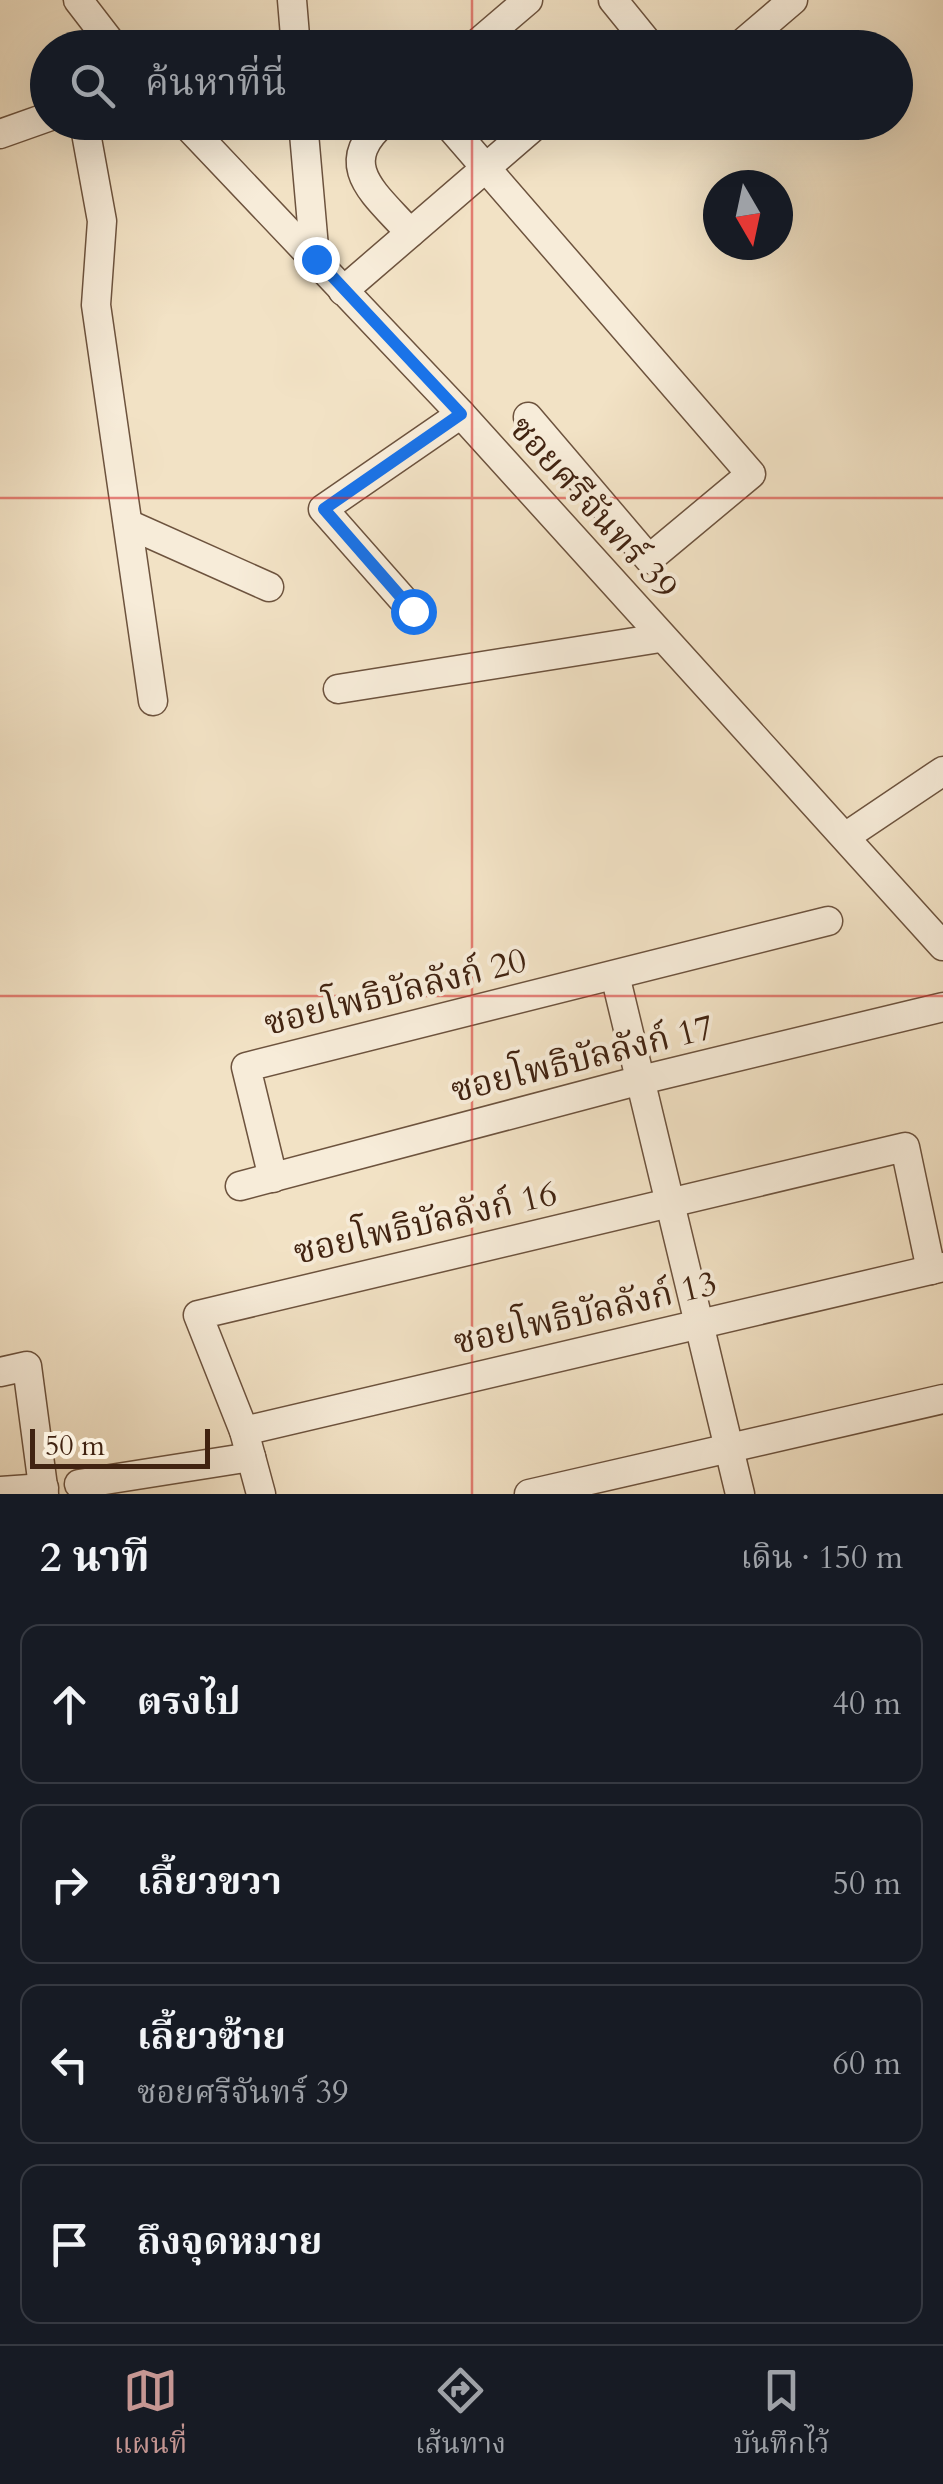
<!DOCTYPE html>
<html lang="th">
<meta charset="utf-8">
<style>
:root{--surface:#171b24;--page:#20242c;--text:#f1f3f6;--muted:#9ea1a6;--line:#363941;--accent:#c59692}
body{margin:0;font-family:Cardo,"Noto Serif Thai",serif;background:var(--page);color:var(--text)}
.compass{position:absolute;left:703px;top:170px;width:90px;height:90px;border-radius:50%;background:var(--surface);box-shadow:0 10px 40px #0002;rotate:171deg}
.scale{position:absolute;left:30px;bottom:25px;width:180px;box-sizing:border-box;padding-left:10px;border:5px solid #412311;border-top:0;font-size:28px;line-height:35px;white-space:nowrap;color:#412311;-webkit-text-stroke:8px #f7ecd9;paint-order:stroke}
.stop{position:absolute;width:30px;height:30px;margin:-22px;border:8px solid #1a73e8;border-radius:50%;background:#fff}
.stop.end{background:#1a73e8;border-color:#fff;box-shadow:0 2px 10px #0008}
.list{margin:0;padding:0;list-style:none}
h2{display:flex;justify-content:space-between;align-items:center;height:130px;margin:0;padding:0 40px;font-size:42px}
h2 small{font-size:32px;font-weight:400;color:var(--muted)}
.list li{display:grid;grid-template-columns:65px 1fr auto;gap:30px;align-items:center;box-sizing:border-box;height:160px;margin:0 20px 20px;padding:0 20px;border:2px solid var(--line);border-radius:20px}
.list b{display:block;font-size:38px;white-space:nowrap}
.list p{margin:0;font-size:32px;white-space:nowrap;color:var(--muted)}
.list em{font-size:32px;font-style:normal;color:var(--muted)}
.icon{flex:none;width:55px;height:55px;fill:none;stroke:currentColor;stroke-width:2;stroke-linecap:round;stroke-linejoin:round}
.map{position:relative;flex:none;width:943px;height:1494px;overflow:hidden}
.search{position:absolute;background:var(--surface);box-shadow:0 10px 40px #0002;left:30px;right:30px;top:30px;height:110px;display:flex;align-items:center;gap:25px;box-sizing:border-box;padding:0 35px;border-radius:55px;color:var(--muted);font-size:38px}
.sheet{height:850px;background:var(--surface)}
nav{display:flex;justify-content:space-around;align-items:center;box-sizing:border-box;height:140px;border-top:2px solid var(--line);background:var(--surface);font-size:28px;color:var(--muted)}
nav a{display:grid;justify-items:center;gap:5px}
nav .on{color:var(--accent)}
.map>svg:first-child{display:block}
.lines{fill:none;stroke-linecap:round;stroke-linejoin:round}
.minor-casing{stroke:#6d533e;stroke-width:31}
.minor{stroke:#f7ecd9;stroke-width:28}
.route{stroke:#1a73e8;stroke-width:12}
.grid{fill:none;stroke:#d62828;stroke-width:2.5;stroke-opacity:0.55}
.labels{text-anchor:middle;stroke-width:8;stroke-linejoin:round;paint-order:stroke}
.street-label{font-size:35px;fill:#412311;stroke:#f7ecd9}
</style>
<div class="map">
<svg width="943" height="1494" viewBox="0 0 943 1494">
<rect width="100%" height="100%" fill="#f2e2c5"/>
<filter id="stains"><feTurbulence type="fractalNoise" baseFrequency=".002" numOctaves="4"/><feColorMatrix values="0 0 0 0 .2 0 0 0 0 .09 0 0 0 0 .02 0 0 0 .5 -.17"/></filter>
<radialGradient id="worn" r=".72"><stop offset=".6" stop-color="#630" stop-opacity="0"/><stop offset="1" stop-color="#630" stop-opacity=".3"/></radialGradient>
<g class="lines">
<defs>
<g id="minor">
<path d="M 78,0 L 115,48"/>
<path d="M 292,0 L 296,48"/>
<path d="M 613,0 L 652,48"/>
<path d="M 472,48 L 528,0"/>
<path d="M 737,48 L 793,0"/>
<path d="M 84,122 L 102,221 L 96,305 L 153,701"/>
<path d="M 184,122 L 461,414 L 943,946"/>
<path d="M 303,122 L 315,259"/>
<path d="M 384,122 C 333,166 377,195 410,233"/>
<path d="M 446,122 L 751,474 L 649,559 L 528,417"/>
<path d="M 0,134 L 48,117"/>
<path d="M 343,291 L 539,122"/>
<path d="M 128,524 L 269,587"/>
<path d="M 413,611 L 323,509 L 461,414"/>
<path d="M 338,689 L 660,638"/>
<path d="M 845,837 L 943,771"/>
<path d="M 615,975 L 740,1494"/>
<path d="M 273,1178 L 246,1067 L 828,921"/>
<path d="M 240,1186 L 641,1080 L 943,1007"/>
<path d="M 0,1372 L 27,1366 L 44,1494"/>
<path d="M 244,1431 L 943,1267"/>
<path d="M 79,1484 L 251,1457"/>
<path d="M 0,1491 L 44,1488"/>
<path d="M 261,1494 L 244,1431 L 198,1315 L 905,1147 L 931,1270"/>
<path d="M 529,1494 L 943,1399"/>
</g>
</defs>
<use href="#minor" class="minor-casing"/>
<use href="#minor" class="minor"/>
</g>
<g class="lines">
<path class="route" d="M 316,259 L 461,414 L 324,509 L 413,611"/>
</g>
<path class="grid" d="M 472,0 L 472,48M 472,122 L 472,1494M 0,498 L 943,498M 0,996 L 943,996"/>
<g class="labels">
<g class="street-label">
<text transform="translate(594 507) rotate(48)" y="12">ซอยศรีจันทร์ 39</text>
<text transform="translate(395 991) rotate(-14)" y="12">ซอยโพธิบัลลังก์ 20</text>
<text transform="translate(582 1058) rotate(-14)" y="12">ซอยโพธิบัลลังก์ 17</text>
<text transform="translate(425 1222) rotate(-13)" y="12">ซอยโพธิบัลลังก์ 16</text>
<text transform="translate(585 1312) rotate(-13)" y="12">ซอยโพธิบัลลังก์ 13</text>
</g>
</g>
<rect width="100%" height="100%" filter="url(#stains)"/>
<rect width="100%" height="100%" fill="url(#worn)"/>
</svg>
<svg class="compass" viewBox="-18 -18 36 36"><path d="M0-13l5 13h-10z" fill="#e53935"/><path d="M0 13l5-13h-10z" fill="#9ea1a6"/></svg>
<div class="scale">50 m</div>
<div class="stop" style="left:413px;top:611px"></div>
<div class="stop end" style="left:316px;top:259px"></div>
<div class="search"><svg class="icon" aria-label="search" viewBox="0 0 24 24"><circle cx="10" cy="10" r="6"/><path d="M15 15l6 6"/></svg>ค้นหาที่นี่</div>
</div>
<section class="sheet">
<h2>2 นาที<small>เดิน · 150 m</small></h2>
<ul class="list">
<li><svg class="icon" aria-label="ahead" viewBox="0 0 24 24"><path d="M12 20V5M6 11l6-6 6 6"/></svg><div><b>ตรงไป</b></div><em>40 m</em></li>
<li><svg class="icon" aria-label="right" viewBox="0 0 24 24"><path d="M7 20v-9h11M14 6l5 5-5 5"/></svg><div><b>เลี้ยวขวา</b></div><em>50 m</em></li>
<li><svg class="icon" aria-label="left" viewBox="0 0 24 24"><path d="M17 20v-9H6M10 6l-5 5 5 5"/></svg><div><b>เลี้ยวซ้าย</b><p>ซอยศรีจันทร์ 39</p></div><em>60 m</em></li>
<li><svg class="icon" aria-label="arrive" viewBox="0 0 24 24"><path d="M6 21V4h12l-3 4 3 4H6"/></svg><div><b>ถึงจุดหมาย</b></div></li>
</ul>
</section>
<nav>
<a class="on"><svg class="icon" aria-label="map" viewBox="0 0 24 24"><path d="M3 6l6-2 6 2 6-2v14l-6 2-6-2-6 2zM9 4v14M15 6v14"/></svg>แผนที่</a>
<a><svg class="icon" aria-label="directions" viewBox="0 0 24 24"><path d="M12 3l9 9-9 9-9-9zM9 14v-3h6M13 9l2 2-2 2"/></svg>เส้นทาง</a>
<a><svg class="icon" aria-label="saved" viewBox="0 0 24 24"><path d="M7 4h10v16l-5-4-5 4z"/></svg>บันทึกไว้</a>
</nav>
